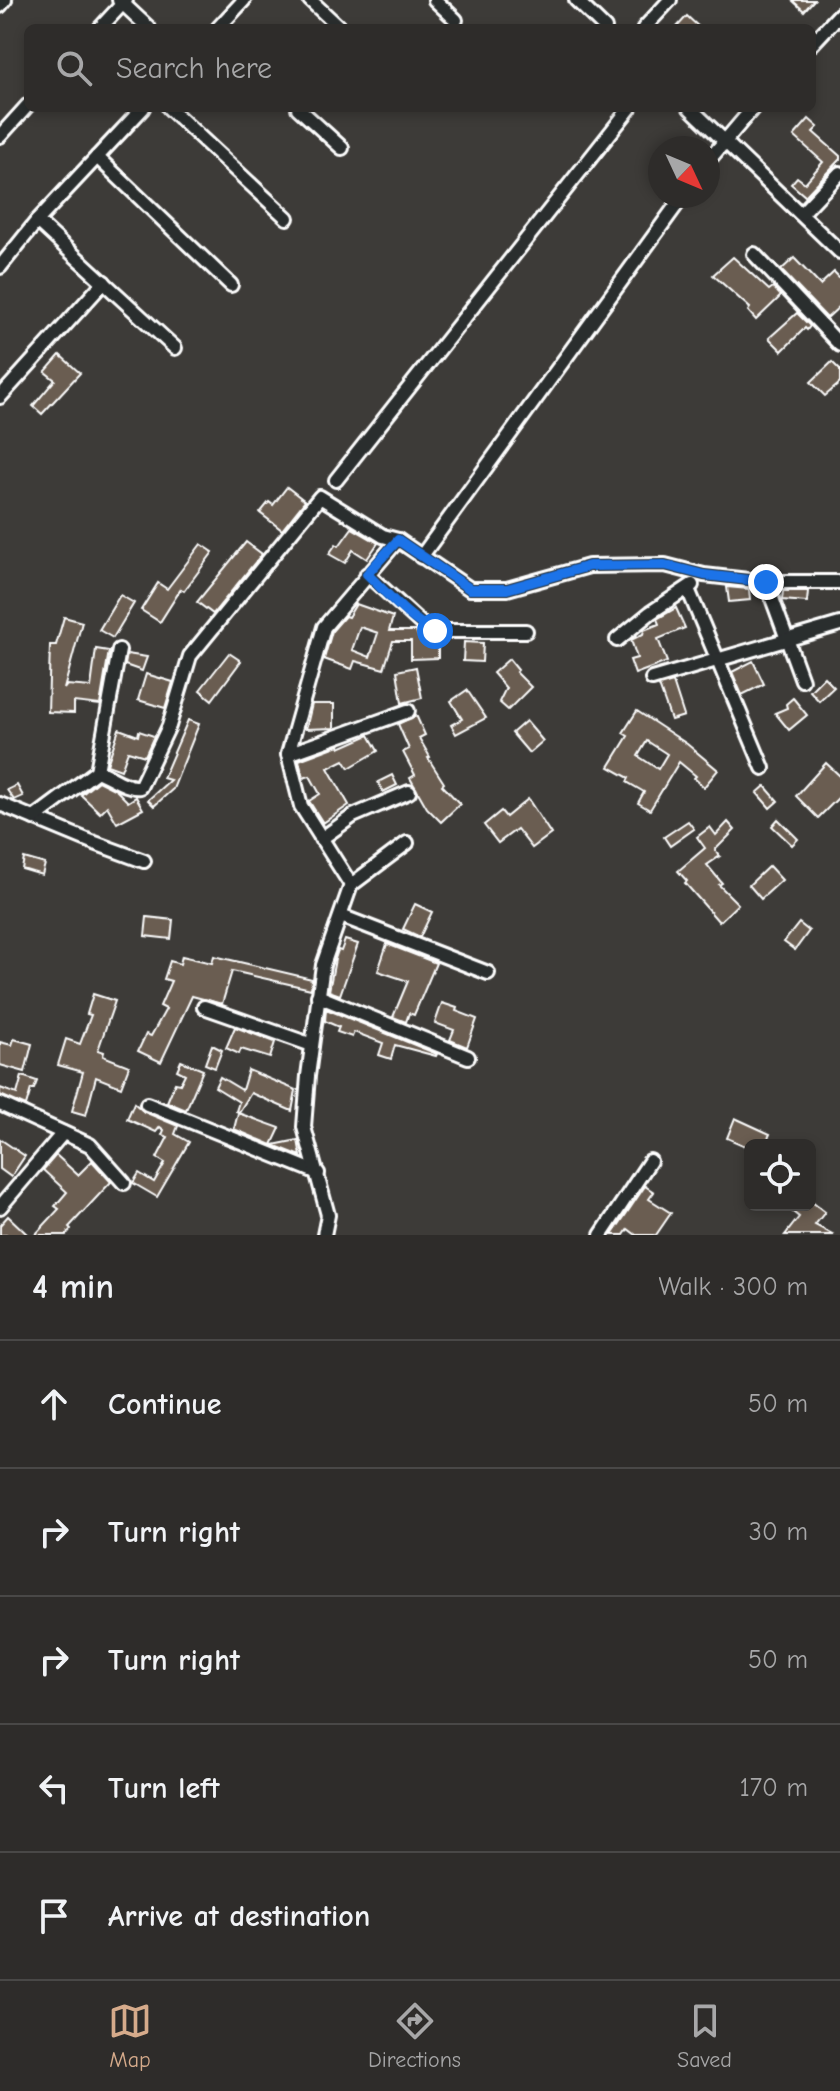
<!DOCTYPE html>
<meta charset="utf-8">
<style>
:root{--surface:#2e2c2a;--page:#363432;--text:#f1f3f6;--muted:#a7a7a8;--line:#494847;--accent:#d6ab8b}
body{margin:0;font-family:"Comic Neue",sans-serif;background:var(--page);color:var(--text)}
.controls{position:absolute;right:24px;bottom:24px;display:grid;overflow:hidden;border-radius:12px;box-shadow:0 4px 12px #0003}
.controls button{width:72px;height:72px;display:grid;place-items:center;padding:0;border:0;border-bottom:2px solid var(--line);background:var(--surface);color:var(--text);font:40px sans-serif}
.compass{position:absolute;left:648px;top:136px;width:72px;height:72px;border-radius:50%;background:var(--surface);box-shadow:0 4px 12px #0003;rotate:134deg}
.stop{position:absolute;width:24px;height:24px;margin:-18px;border:6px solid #1a73e8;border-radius:50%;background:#fff}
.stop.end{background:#1a73e8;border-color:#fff;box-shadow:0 2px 8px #0008}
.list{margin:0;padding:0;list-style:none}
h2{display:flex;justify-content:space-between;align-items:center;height:104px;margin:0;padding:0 32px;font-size:34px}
h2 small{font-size:26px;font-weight:400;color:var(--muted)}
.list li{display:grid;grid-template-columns:52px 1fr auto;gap:24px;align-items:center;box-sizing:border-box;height:128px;padding:0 32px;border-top:2px solid var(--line)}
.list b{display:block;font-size:30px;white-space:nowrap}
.list em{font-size:26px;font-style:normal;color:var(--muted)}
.icon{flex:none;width:44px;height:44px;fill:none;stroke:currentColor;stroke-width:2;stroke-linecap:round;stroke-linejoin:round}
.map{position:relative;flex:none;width:840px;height:1235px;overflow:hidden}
.search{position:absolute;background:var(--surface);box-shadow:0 4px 12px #0003;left:24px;right:24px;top:24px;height:88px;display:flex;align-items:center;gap:20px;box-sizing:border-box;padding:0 28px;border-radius:12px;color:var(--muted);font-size:30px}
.sheet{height:744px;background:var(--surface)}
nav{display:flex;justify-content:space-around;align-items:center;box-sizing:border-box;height:112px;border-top:2px solid var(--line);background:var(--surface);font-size:22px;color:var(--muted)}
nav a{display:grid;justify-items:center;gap:4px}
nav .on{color:var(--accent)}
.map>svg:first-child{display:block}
.building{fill:#6a5d51;stroke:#fff;stroke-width:2;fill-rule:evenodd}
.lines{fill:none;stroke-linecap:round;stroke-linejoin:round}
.minor-casing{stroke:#fff;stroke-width:18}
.minor{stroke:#2a2d2e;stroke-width:12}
.route{stroke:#1a73e8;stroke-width:10}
</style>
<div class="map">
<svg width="840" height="1235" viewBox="0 0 840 1235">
<rect width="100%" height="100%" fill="#3d3b38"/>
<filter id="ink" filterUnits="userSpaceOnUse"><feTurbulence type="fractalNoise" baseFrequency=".0125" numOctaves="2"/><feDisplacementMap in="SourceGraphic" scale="16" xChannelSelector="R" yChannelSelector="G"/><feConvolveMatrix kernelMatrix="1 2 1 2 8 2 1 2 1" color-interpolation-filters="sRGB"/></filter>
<g filter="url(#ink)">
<g class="building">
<path d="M 792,0 L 814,0 L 804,11 Z"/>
<path d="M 687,16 L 700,28 L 676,28 Z"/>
<path d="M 809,119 L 818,127 L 813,132 L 840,156 L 840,159 L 805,196 L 791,184 L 797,177 L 805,183 L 823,162 L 794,136 Z"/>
<path d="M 733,257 L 769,290 L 773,287 L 781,296 L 756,320 L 748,311 L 750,308 L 713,275 Z"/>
<path d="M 794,258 L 820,285 L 834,272 L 840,278 L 840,306 L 827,318 L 781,270 Z"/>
<path d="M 797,313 L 810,326 L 807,330 L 805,328 L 782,351 L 769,338 Z"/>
<path d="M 60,355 L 80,373 L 42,414 L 33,406 L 55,380 L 45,372 Z"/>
<path d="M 832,362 L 840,370 L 840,383 L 825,396 L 811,382 Z"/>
<path d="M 287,487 L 305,501 L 282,530 L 260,513 L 269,502 L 273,505 Z"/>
<path d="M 352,528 L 378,543 L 367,559 L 353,550 L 345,563 L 329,554 L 336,544 L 339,546 Z"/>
<path d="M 246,542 L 262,554 L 213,614 L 197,602 Z"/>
<path d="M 201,544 L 213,552 L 184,591 L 181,589 L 160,622 L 141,610 L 158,583 L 167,589 Z"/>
<path d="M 727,587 L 749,589 L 750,600 L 729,602 Z"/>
<path d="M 783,591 L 808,591 L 807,602 L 782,600 Z"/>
<path d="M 120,595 L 134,603 L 113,638 L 99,630 Z"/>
<path d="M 356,604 L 393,617 L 389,631 L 416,631 L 418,636 L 438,640 L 438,658 L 411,659 L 411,641 L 393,641 L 384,669 L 355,661 L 352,669 L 324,659 L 332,631 L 345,616 L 348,617 ZM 360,627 L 378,633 L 370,657 L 352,650 Z"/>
<path d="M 676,608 L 685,628 L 658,639 L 667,662 L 635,674 L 630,660 L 637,658 L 631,640 L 643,634 L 644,630 L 659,624 L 657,619 Z"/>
<path d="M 64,617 L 82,622 L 64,689 L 67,685 L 91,687 L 96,649 L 109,651 L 100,705 L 74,702 L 74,713 L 48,712 L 50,645 L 56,645 Z"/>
<path d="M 464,642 L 483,643 L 482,662 L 463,661 Z"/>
<path d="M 229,653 L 241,661 L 212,700 L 200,690 Z"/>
<path d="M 127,654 L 147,657 L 142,671 L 125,665 Z"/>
<path d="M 509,659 L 518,670 L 516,672 L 531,687 L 508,710 L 499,702 L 506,688 L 493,673 Z"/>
<path d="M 753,661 L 764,684 L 742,695 L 732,672 Z"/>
<path d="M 416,667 L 422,698 L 402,703 L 397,671 Z"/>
<path d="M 146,674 L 173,682 L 165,708 L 138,700 Z"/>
<path d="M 824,677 L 834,687 L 819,701 L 810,691 Z"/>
<path d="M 673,682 L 684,716 L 671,720 L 659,686 Z"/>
<path d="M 467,690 L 486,718 L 456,734 L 451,725 L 462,719 L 451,701 Z"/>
<path d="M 793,698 L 807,715 L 789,730 L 775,713 L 787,708 L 786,704 Z"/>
<path d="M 312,704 L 334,704 L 334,728 L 306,729 Z"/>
<path d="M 637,711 L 687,744 L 718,770 L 704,787 L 694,778 L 696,776 L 679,762 L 650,810 L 638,803 L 644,792 L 627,782 L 629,778 L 609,767 L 628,736 L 623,733 ZM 647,741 L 667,754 L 658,769 L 638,756 Z"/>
<path d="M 416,715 L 425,735 L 419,738 L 430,757 L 428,758 L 444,783 L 442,785 L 460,804 L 441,822 L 427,808 L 410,778 L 415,775 L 403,752 L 409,749 L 398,724 Z"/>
<path d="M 188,720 L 199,724 L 173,789 L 154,806 L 148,800 L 170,780 L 163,778 Z"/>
<path d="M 526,721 L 543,741 L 529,753 L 512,733 Z"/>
<path d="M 119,729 L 138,736 L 139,731 L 154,736 L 145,756 L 128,751 L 121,770 L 107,765 Z"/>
<path d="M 369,735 L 378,751 L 349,768 L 344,760 L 328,768 L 349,805 L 323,823 L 309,801 L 320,794 L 310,776 L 303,778 L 299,760 L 339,745 L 340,748 Z"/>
<path d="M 826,763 L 840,776 L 840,796 L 818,818 L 796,796 Z"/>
<path d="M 392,775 L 397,785 L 383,792 L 378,782 Z"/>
<path d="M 98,781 L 116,790 L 128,802 L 136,797 L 143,809 L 117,823 L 107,806 L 100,813 L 81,795 Z"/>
<path d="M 17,785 L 23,796 L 14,800 L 7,790 Z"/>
<path d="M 765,786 L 778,801 L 770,808 L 757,793 Z"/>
<path d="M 528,799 L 551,834 L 532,848 L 517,829 L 498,843 L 484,825 L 501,811 L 506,817 Z"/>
<path d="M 778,819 L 798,839 L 792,845 L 772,826 Z"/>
<path d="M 688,821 L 694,829 L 670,846 L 664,837 Z"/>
<path d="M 728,822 L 735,830 L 715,850 L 720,856 L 707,865 L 722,883 L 719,885 L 738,904 L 719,922 L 685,883 L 687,881 L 678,871 L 705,848 L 697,837 L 710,827 L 716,835 Z"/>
<path d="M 24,858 L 45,864 L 42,875 L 22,869 Z"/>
<path d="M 769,866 L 782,880 L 761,899 L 749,885 Z"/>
<path d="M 415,904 L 432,912 L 420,937 L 403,929 Z"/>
<path d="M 147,917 L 173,920 L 171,939 L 145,936 Z"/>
<path d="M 799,923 L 809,931 L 795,950 L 784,942 Z"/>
<path d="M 345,940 L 358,944 L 340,995 L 329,991 L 335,959 L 338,950 L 341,951 Z"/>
<path d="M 387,944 L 436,963 L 414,1015 L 409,1013 L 406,1022 L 393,1017 L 408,981 L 378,971 Z"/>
<path d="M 182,956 L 212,963 L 214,956 L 312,979 L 311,989 L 232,971 L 222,1004 L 192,996 L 161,1062 L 138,1051 L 146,1034 L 151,1036 L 166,1009 L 160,1006 L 171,981 L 164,979 L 170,961 L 180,964 Z"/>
<path d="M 93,994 L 115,1001 L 98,1050 L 104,1052 L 103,1056 L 129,1066 L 121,1087 L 96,1077 L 86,1115 L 72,1111 L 83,1072 L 58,1065 L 66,1039 L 80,1044 L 91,1015 L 87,1014 Z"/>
<path d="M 442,1003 L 457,1008 L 456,1011 L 477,1019 L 467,1047 L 450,1040 L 454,1030 L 435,1023 Z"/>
<path d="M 326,1009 L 437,1054 L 436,1056 L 395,1045 L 391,1059 L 379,1055 L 383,1043 L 354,1032 L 352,1037 L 337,1032 L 339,1027 L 325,1021 Z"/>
<path d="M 235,1027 L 275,1042 L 270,1058 L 241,1049 L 239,1054 L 226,1048 Z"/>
<path d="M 14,1039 L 32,1044 L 25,1072 L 0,1065 L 0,1042 L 12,1045 Z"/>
<path d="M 212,1045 L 222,1050 L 215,1068 L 205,1064 Z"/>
<path d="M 181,1061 L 203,1070 L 186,1110 L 167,1102 L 175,1083 L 180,1084 L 185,1074 L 177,1070 Z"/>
<path d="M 248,1070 L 296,1090 L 292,1111 L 251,1093 L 239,1112 L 236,1111 L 239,1102 L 215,1087 L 220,1077 L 242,1090 Z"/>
<path d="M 22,1076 L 37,1081 L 34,1089 L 31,1089 L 26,1106 L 0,1095 L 0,1088 L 17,1094 Z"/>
<path d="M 134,1103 L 144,1112 L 178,1126 L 175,1134 L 189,1142 L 157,1197 L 133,1183 L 139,1173 L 154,1182 L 165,1163 L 157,1158 L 168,1137 L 162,1135 L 164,1130 L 160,1127 L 156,1132 L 127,1119 Z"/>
<path d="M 238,1113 L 280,1128 L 272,1145 L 234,1129 Z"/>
<path d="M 735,1118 L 770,1134 L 765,1145 L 750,1145 L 750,1148 L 727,1138 Z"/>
<path d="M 0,1139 L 25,1156 L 11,1177 L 0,1169 Z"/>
<path d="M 298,1140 L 301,1156 L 273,1145 Z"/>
<path d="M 56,1155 L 78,1175 L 92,1161 L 111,1182 L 69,1227 L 71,1229 L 66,1235 L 35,1235 L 59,1209 L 55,1206 L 67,1192 L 43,1170 Z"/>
<path d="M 645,1186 L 654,1192 L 649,1199 L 671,1213 L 656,1235 L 636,1235 L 628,1229 L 624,1235 L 612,1235 Z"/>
<path d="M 812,1202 L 825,1212 L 815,1225 L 834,1235 L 785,1235 L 799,1217 L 784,1205 L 810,1205 Z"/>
<path d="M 8,1216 L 28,1235 L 0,1235 L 0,1225 Z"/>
</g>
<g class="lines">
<defs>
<g id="minor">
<path d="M 119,0 L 149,28"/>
<path d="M 310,0 L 340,28"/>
<path d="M 435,0 L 456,20"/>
<path d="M 576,0 L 605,28"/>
<path d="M 0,6 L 5,0"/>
<path d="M 100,28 L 126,0"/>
<path d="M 218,28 L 244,0"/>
<path d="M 644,28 L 670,0"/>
<path d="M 812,44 L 840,14"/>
<path d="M 169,108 L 287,218"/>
<path d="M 298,108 L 342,148"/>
<path d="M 690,108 L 840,252"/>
<path d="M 0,136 L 28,105"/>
<path d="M 97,157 L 231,285"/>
<path d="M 708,161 L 753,108"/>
<path d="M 801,214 L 840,173"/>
<path d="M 37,221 L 175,348"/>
<path d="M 754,254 L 840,345"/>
<path d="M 0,267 L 37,221 L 143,108"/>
<path d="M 0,397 L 104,282"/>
<path d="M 336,480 L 630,108"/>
<path d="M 421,557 L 683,196"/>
<path d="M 367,574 L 424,626 L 435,631 L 526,631"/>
<path d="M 766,582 L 802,680"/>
<path d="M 688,589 L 763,768"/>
<path d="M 617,640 L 650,613 L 692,585"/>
<path d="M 652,679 L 840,624"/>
<path d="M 288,754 L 408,711"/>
<path d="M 97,771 L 119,650"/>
<path d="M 0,804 L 92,842 L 144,861"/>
<path d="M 34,818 L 97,771 C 111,776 126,789 140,787 L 169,726 L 190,656 L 320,497 L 383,536 L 398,540 L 470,589 L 507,589 L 589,566 L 665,565 L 704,575 L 766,582 L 840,582"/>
<path d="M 321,839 L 353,816 L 409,792"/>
<path d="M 351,885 L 301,806 L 288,754 L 324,627 L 398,540"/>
<path d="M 341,916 L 488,973"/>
<path d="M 318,996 L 468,1057"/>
<path d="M 204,1007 L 312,1045"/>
<path d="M 0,1104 L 90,1145 L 124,1183"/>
<path d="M 147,1104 L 318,1173"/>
<path d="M 0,1207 L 63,1133"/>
<path d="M 324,1235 L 328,1215 L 304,1127 L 308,1076 L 323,965 L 351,885 L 407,843"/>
<path d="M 601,1235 L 650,1161"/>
</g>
</defs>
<use href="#minor" class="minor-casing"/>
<use href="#minor" class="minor"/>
</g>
</g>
<g class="lines" filter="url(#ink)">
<path class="route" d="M 435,631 C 409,620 388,594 367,574 L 398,540 L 470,589 L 507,589 L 589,566 L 665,565 L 704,575 L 766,582"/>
</g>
</svg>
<div class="controls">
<button><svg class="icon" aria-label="locate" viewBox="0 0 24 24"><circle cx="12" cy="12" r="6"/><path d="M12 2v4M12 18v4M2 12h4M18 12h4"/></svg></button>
</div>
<svg class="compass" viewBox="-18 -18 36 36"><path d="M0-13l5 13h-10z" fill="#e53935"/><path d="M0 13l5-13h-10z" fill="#a7a7a8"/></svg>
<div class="stop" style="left:435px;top:631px"></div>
<div class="stop end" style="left:766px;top:582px"></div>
<div class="search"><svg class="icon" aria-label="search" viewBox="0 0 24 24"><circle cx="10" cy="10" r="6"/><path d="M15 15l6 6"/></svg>Search here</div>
</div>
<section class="sheet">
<h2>4 min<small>Walk · 300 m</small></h2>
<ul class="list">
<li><svg class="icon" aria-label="ahead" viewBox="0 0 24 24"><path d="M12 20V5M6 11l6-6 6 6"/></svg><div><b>Continue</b></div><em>50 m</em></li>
<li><svg class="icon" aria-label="right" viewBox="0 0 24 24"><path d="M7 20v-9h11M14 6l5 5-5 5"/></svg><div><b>Turn right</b></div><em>30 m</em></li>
<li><svg class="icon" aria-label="right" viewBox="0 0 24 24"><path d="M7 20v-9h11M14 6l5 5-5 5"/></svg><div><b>Turn right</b></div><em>50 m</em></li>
<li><svg class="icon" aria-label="left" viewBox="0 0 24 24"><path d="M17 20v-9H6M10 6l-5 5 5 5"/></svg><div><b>Turn left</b></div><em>170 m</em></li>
<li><svg class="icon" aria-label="arrive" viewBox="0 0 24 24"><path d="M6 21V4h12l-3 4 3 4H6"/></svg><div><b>Arrive at destination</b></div></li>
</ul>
</section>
<nav>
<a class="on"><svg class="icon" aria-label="map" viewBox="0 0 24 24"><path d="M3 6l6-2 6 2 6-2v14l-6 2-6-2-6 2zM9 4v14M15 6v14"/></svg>Map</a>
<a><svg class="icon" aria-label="directions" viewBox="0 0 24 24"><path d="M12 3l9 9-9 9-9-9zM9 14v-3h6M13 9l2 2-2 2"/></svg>Directions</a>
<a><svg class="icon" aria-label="saved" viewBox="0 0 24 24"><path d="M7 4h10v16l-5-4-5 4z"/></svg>Saved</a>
</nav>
